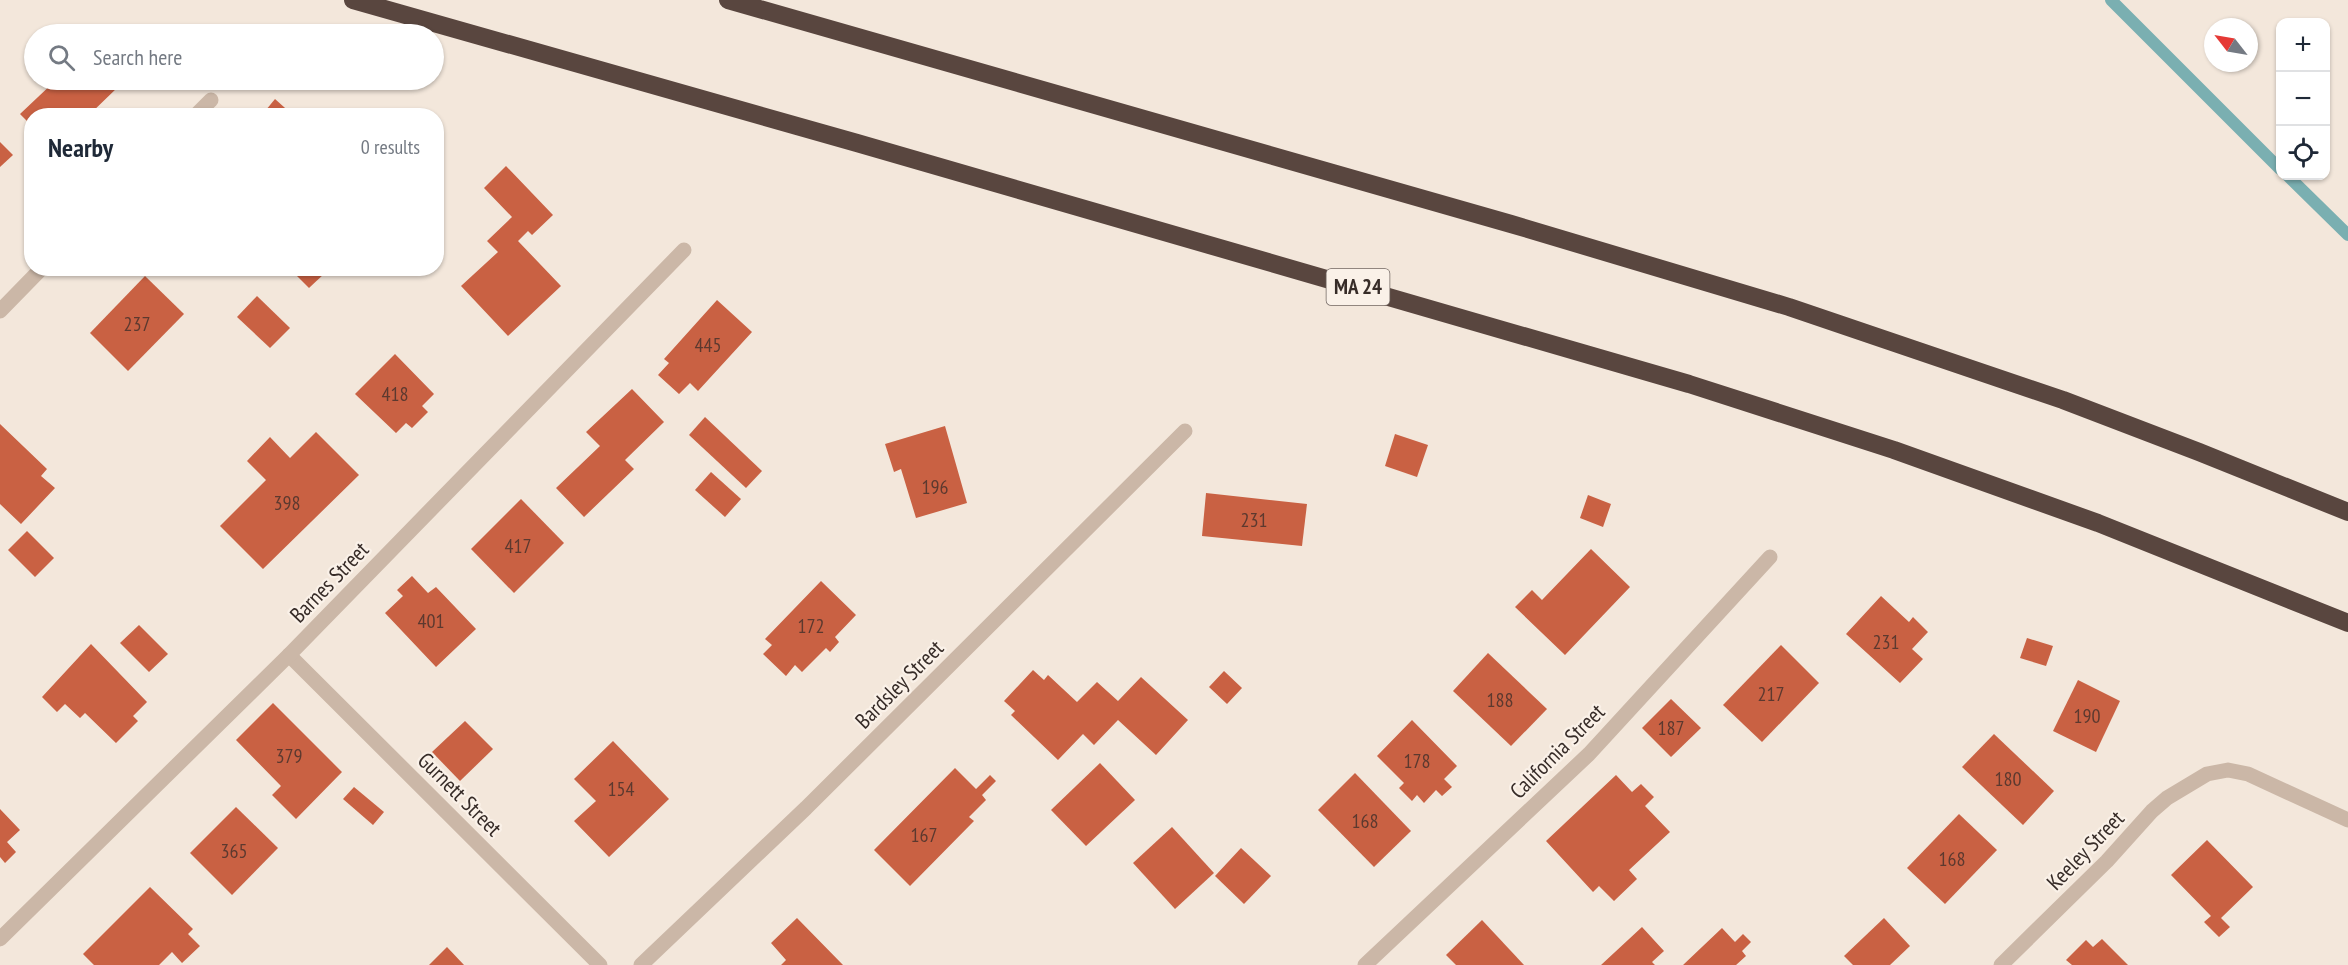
<!DOCTYPE html>
<meta charset="utf-8">
<style>
:root{--surface:#fff;--page:#f6f6f7;--text:#1f2937;--muted:#747a83;--line:#e0e1e3}
body{margin:0;font-family:"PT Sans Narrow",sans-serif;background:var(--page);color:var(--text)}
.controls{position:absolute;right:18px;top:18px;display:grid;overflow:hidden;border-radius:12px;box-shadow:0 2px 4px #0004}
.controls button{width:54px;height:54px;display:grid;place-items:center;padding:0;border:0;border-bottom:2px solid var(--line);background:var(--surface);color:var(--text);font:30px sans-serif}
.compass{position:absolute;left:2204px;top:18px;width:54px;height:54px;border-radius:50%;background:var(--surface);box-shadow:0 2px 4px #0004;rotate:301deg}
.list{margin:0;padding:0;list-style:none}
h2{display:flex;justify-content:space-between;align-items:center;height:78px;margin:0;padding:0 24px;font-size:26px}
h2 small{font-size:20px;font-weight:400;color:var(--muted)}
.icon{flex:none;width:33px;height:33px;fill:none;stroke:currentColor;stroke-width:2;stroke-linecap:round;stroke-linejoin:round}
.map{position:relative;flex:none;width:2348px;height:965px;overflow:hidden}
.search{position:absolute;background:var(--surface);box-shadow:0 2px 4px #0004;left:24px;top:24px;width:420px;height:66px;display:flex;align-items:center;gap:15px;box-sizing:border-box;padding:0 21px;border-radius:33px;color:var(--muted);font-size:22px}
.panel{position:absolute;background:var(--surface);box-shadow:0 2px 4px #0004;left:24px;top:108px;width:420px;height:168px;border-radius:24px}
.map>svg:first-child{display:block}
.lines{fill:none;stroke-linecap:round;stroke-linejoin:round}
.stream{stroke:#7aafb1;stroke-width:12}
.building{fill:#c96143}
.minor{stroke:#cbb7a7;stroke-width:15}
.motorway{stroke:#59463f;stroke-width:18}
.labels{text-anchor:middle;stroke-width:4.5;stroke-linejoin:round;paint-order:stroke}
.number-label{font-size:20px;fill:#5c392f}
.shield{fill:#faf1e8;stroke:#726762;stroke-width:1.5}
.shield-label{font-size:21px;font-weight:bold;fill:#372c28}
.street-label{font-size:22px;fill:#372c28;stroke:#faf1e8}
</style>
<div class="map">
<svg width="2348" height="965" viewBox="0 0 2348 965">
<rect width="100%" height="100%" fill="#f3e7db"/>
<g class="lines">
<g class="stream">
<path d="M 2111,0 L 2280,169"/>
<path d="M 2288,176 L 2348,235"/>
</g>
</g>
<g class="building">
<path d="M 56,80 L 111,80 L 118,87 L 88,116 L 32,116 L 32,126 L 20,114 Z"/>
<path d="M 275,99 L 294,116 L 261,116 Z"/>
<path d="M 0,142 L 13,155 L 0,167 Z"/>
<path d="M 506,166 L 553,215 L 532,235 L 528,231 L 518,241 L 561,286 L 508,336 L 461,286 L 498,252 L 487,241 L 512,217 L 484,188 Z"/>
<path d="M 289,268 L 321,268 L 325,273 L 309,288 Z"/>
<path d="M 145,276 L 184,314 L 128,371 L 90,333 Z"/>
<path d="M 257,296 L 290,328 L 270,348 L 237,317 Z"/>
<path d="M 717,300 L 752,332 L 698,391 L 690,383 L 679,394 L 658,375 L 669,363 L 664,359 Z"/>
<path d="M 395,354 L 434,394 L 422,406 L 428,412 L 412,428 L 406,423 L 396,433 L 355,394 Z"/>
<path d="M 632,389 L 664,422 L 625,460 L 634,469 L 584,517 L 556,488 L 600,446 L 586,432 Z"/>
<path d="M 705,417 L 762,471 L 746,488 L 689,435 Z"/>
<path d="M 0,424 L 47,469 L 41,476 L 55,488 L 21,524 L 0,504 Z"/>
<path d="M 945,426 L 967,503 L 916,518 L 901,469 L 894,472 L 885,444 Z"/>
<path d="M 316,432 L 359,475 L 263,569 L 220,526 L 266,480 L 247,461 L 270,437 L 290,458 Z"/>
<path d="M 1395,434 L 1428,445 L 1417,477 L 1385,466 Z"/>
<path d="M 711,472 L 741,499 L 725,517 L 695,490 Z"/>
<path d="M 1206,493 L 1307,504 L 1302,546 L 1202,536 Z"/>
<path d="M 1588,495 L 1611,504 L 1603,527 L 1580,518 Z"/>
<path d="M 521,499 L 564,543 L 514,593 L 471,549 Z"/>
<path d="M 27,531 L 54,558 L 35,577 L 8,550 Z"/>
<path d="M 1591,549 L 1630,587 L 1565,655 L 1515,607 L 1532,590 L 1542,600 Z"/>
<path d="M 412,576 L 428,593 L 436,587 L 476,629 L 436,667 L 385,613 L 403,596 L 397,590 Z"/>
<path d="M 821,581 L 856,615 L 835,637 L 839,642 L 830,652 L 826,648 L 802,672 L 795,665 L 786,676 L 763,654 L 772,645 L 765,639 Z"/>
<path d="M 1881,596 L 1909,622 L 1913,617 L 1928,632 L 1912,649 L 1923,659 L 1900,683 L 1846,634 Z"/>
<path d="M 139,625 L 168,654 L 149,672 L 120,643 Z"/>
<path d="M 2027,638 L 2053,646 L 2046,666 L 2020,658 Z"/>
<path d="M 91,644 L 147,702 L 133,716 L 138,721 L 116,743 L 85,713 L 80,718 L 65,704 L 57,712 L 42,697 Z"/>
<path d="M 1781,645 L 1819,683 L 1762,742 L 1723,705 Z"/>
<path d="M 1488,653 L 1547,709 L 1511,746 L 1453,691 Z"/>
<path d="M 1033,670 L 1044,680 L 1048,675 L 1077,702 L 1097,682 L 1118,701 L 1141,677 L 1188,720 L 1156,755 L 1118,720 L 1094,745 L 1083,734 L 1058,760 L 1011,715 L 1015,711 L 1004,701 Z"/>
<path d="M 1224,671 L 1242,688 L 1227,704 L 1209,687 Z"/>
<path d="M 2078,680 L 2120,701 L 2096,752 L 2053,731 Z"/>
<path d="M 1671,699 L 1701,728 L 1671,757 L 1642,728 Z"/>
<path d="M 273,703 L 342,772 L 296,819 L 272,795 L 281,786 L 236,740 Z"/>
<path d="M 1412,720 L 1457,766 L 1444,779 L 1452,787 L 1442,796 L 1436,790 L 1424,803 L 1417,795 L 1412,801 L 1399,788 L 1404,783 L 1377,756 Z"/>
<path d="M 465,721 L 493,749 L 460,781 L 432,752 Z"/>
<path d="M 1994,734 L 2054,791 L 2023,825 L 1962,767 Z"/>
<path d="M 613,741 L 669,799 L 609,857 L 574,821 L 596,801 L 574,779 Z"/>
<path d="M 1100,763 L 1135,800 L 1086,846 L 1051,810 Z"/>
<path d="M 955,768 L 976,789 L 990,775 L 996,781 L 982,795 L 986,800 L 969,817 L 974,821 L 910,886 L 874,850 Z"/>
<path d="M 1355,773 L 1411,831 L 1374,867 L 1318,810 Z"/>
<path d="M 1616,775 L 1632,792 L 1641,784 L 1654,797 L 1645,806 L 1670,832 L 1629,870 L 1637,879 L 1614,901 L 1599,886 L 1593,892 L 1546,841 Z"/>
<path d="M 354,787 L 384,812 L 373,825 L 343,799 Z"/>
<path d="M 236,807 L 278,848 L 232,895 L 190,853 Z"/>
<path d="M 0,809 L 20,830 L 7,842 L 16,852 L 5,863 L 0,857 Z"/>
<path d="M 1959,814 L 1997,850 L 1945,904 L 1907,868 Z"/>
<path d="M 1172,827 L 1214,873 L 1175,909 L 1133,863 Z"/>
<path d="M 2207,840 L 2253,887 L 2221,918 L 2230,927 L 2219,937 L 2204,922 L 2211,916 L 2171,875 Z"/>
<path d="M 1241,848 L 1271,876 L 1244,904 L 1215,876 Z"/>
<path d="M 150,887 L 193,929 L 188,934 L 200,946 L 182,963 L 172,952 L 159,965 L 94,965 L 83,954 Z"/>
<path d="M 797,918 L 843,965 L 781,965 L 786,960 L 771,943 Z"/>
<path d="M 1884,918 L 1910,946 L 1890,965 L 1853,965 L 1844,956 Z"/>
<path d="M 1482,920 L 1524,965 L 1456,965 L 1446,955 Z"/>
<path d="M 1642,927 L 1664,951 L 1652,962 L 1655,965 L 1601,965 Z"/>
<path d="M 1722,928 L 1735,942 L 1743,934 L 1751,942 L 1742,951 L 1746,956 L 1736,965 L 1683,965 Z"/>
<path d="M 2102,939 L 2128,965 L 2072,965 L 2066,960 L 2086,940 L 2093,947 Z"/>
<path d="M 447,947 L 464,965 L 429,965 Z"/>
</g>
<g class="lines">
<g class="minor">
<path d="M 195,116 L 211,100"/>
<path d="M 0,311 L 42,268"/>
<path d="M 289,655 L 600,965"/>
<path d="M 0,939 L 289,655 L 684,250"/>
<path d="M 641,965 L 806,808 L 1185,431"/>
<path d="M 1365,965 L 1589,754 L 1770,557"/>
<path d="M 2001,965 L 2107,861 L 2152,811 L 2167,798 L 2207,774 L 2228,770 L 2248,774 L 2348,820"/>
</g>
<g class="motorway">
<path d="M 353,0 L 857,143 L 1689,384 L 1894,450 L 2098,523 L 2348,623"/>
<path d="M 728,0 L 1511,224 L 1789,307 L 2063,400 L 2199,452 L 2348,512"/>
</g>
</g>
<g class="labels">
<g class="number-label">
<text x="137" y="331">237</text>
<text x="708" y="352">445</text>
<text x="395" y="401">418</text>
<text x="935" y="494">196</text>
<text x="287" y="510">398</text>
<text x="1254" y="527">231</text>
<text x="518" y="553">417</text>
<text x="431" y="628">401</text>
<text x="811" y="633">172</text>
<text x="1886" y="649">231</text>
<text x="1771" y="701">217</text>
<text x="1500" y="707">188</text>
<text x="2087" y="723">190</text>
<text x="1671" y="735">187</text>
<text x="289" y="763">379</text>
<text x="1417" y="768">178</text>
<text x="2008" y="786">180</text>
<text x="621" y="796">154</text>
<text x="1365" y="828">168</text>
<text x="924" y="842">167</text>
<text x="234" y="858">365</text>
<text x="1952" y="866">168</text>
</g>
<rect class="shield" x="1326.5" y="269" width="63" height="36" rx="4.5"/>
<g class="shield-label">
<text x="1358" y="294">MA 24</text>
</g>
<g class="street-label">
<text transform="translate(329 582) rotate(-46)" y="8">Barnes Street</text>
<text transform="translate(899 684) rotate(-45)" y="8">Bardsley Street</text>
<text transform="translate(1557 751) rotate(-45)" y="8">California Street</text>
<text transform="translate(460 794) rotate(45)" y="8">Gurnett Street</text>
<text transform="translate(2085 850) rotate(-46)" y="8">Keeley Street</text>
</g>
</g>
</svg>
<div class="controls">
<button>+</button>
<button>−</button>
<button><svg class="icon" aria-label="locate" viewBox="0 0 24 24"><circle cx="12" cy="12" r="6"/><path d="M12 2v4M12 18v4M2 12h4M18 12h4"/></svg></button>
</div>
<svg class="compass" viewBox="-18 -18 36 36"><path d="M0-13l5 13h-10z" fill="#e53935"/><path d="M0 13l5-13h-10z" fill="#747a83"/></svg>
<div class="search"><svg class="icon" aria-label="search" viewBox="0 0 24 24"><circle cx="10" cy="10" r="6"/><path d="M15 15l6 6"/></svg>Search here</div>
<section class="panel">
<h2>Nearby<small>0 results</small></h2>
<ul class="list">
</ul>
</section>
</div>
